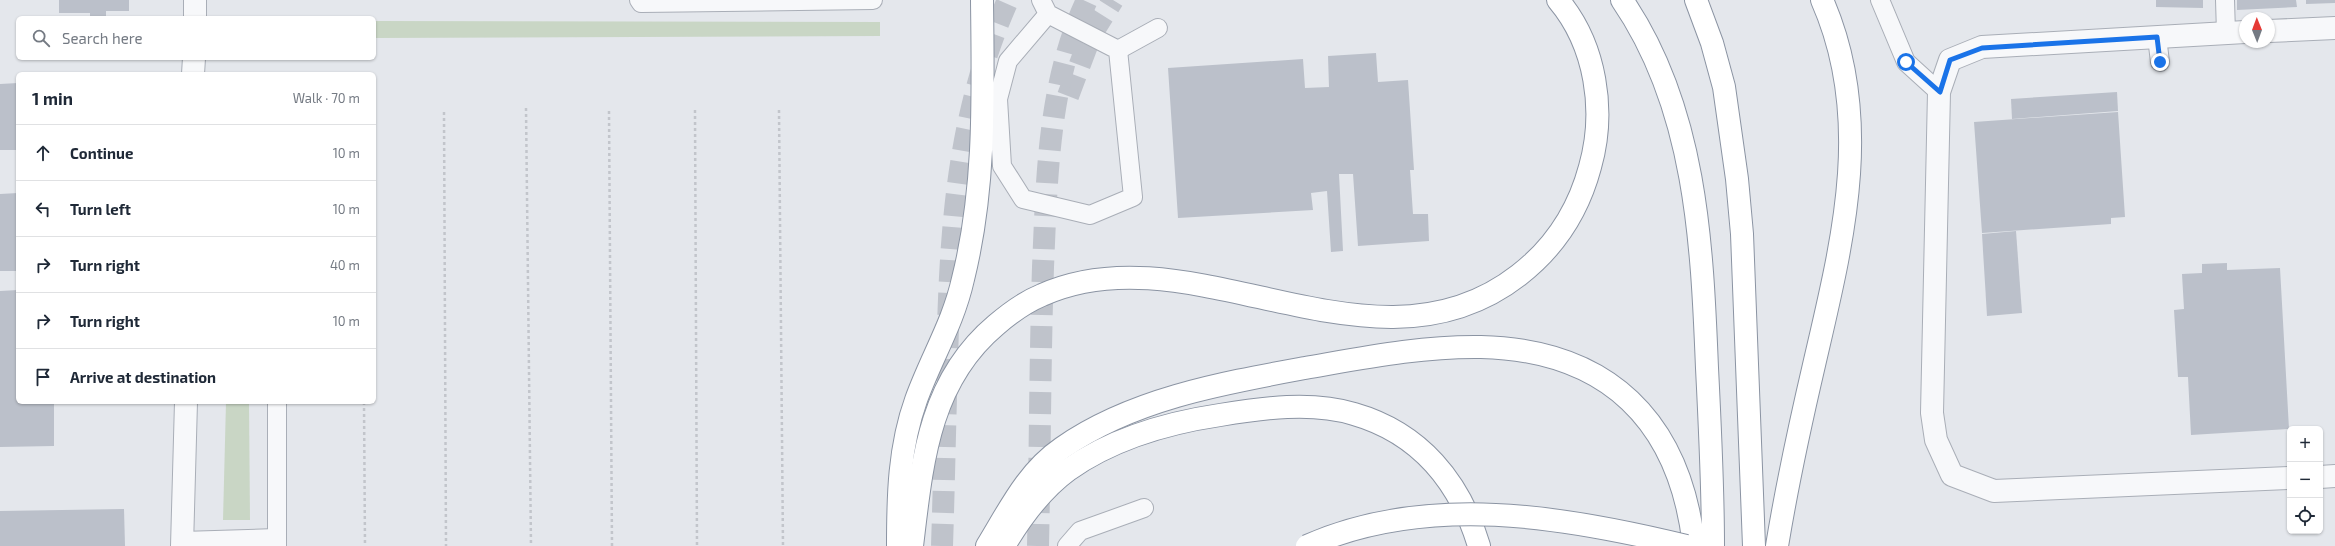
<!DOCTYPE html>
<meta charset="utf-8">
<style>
:root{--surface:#fff;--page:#f2f2f3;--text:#1f2937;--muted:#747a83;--line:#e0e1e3}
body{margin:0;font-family:"Exo 2",sans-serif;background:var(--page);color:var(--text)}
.controls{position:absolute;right:12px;bottom:12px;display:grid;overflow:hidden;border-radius:6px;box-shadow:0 1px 3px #0004}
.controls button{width:36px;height:36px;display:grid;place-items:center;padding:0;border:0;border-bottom:1px solid var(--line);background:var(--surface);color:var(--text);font:20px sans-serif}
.compass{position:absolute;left:2239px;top:12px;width:36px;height:36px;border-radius:50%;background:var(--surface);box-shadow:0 1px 3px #0004;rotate:359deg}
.stop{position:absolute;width:12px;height:12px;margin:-9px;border:3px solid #1a73e8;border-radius:50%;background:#fff}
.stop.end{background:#1a73e8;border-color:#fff;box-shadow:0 1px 4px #0008}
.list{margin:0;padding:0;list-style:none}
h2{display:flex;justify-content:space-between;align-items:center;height:52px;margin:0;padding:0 16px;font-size:17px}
h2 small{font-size:13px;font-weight:400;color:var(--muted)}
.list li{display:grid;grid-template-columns:26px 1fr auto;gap:12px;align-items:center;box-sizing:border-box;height:56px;padding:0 16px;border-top:1px solid var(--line)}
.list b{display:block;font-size:15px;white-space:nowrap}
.list em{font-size:13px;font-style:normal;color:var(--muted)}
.icon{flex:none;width:22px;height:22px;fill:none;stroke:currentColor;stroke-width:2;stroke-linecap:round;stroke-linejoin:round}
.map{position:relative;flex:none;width:2335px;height:546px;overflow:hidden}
.search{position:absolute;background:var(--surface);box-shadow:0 1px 3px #0004;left:16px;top:16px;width:360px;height:44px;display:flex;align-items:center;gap:10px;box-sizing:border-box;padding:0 14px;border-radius:6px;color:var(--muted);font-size:15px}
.panel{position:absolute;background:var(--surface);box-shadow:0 1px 3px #0004;left:16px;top:72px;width:360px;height:332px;border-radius:6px}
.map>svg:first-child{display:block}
.green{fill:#c9d6c5}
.building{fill:#bbc0ca}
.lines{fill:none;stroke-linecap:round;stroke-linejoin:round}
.motorway-tunnel{stroke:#bfc3cb;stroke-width:22;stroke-dasharray:22 11;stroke-linecap:butt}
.service-casing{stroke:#a9aeb7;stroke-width:20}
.minor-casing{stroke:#a9aeb7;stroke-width:24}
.tertiary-casing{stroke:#a9aeb7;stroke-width:24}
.motorway-casing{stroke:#8b94a3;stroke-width:24}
.path{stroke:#c2c5cb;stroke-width:2.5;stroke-dasharray:3 3;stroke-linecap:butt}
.service{stroke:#f7f8fa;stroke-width:18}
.minor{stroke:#f7f8fa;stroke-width:22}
.tertiary{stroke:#f7f8fa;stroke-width:22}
.motorway{stroke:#fff;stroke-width:22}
.motorway-bridge-casing{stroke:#8b94a3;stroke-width:24;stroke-linecap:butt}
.motorway-bridge{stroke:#fff;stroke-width:22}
.route{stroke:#1a73e8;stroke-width:5}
</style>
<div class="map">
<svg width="2335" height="546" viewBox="0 0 2335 546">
<rect width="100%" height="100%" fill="#e4e7ec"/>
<g class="green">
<path d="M 374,21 L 880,22 L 880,36 L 374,38 Z"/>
<path d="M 226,402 L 249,402 L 250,520 L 223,520 Z"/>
</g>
<g class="building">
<path d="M 59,0 L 129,0 L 129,11 L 106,11 L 106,17 L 90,17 L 90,13 L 59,13 Z"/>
<path d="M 2156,0 L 2203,0 L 2203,8 L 2156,7 Z"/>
<path d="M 2237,0 L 2296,0 L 2297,7 L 2237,10 Z"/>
<path d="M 2306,0 L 2335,0 L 2335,3 L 2306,4 Z"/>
<path d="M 1376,53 L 1378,82 L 1408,80 L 1414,170 L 1410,170 L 1413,214 L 1428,214 L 1429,241 L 1358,246 L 1353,174 L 1339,174 L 1343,251 L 1331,252 L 1327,191 L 1311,193 L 1313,210 L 1178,218 L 1168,68 L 1303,59 L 1305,88 L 1329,87 L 1328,56 Z"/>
<path d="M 18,83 L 18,150 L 0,150 L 0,84 Z"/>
<path d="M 2117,92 L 2118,111 L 2012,119 L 2011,99 Z"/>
<path d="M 2118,112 L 2125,217 L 2111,218 L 2111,224 L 1982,233 L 1974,122 Z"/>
<path d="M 18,193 L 18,271 L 0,271 L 0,194 Z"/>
<path d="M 2016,231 L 2022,313 L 1987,316 L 1982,234 Z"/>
<path d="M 2227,263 L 2227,270 L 2280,268 L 2289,429 L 2191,435 L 2188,377 L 2178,377 L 2174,310 L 2184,309 L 2182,274 L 2202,273 L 2202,264 Z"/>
<path d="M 18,290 L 18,402 L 54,402 L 54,446 L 0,447 L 0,291 Z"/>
<path d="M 124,509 L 125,546 L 0,546 L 0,511 Z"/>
</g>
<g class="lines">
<g class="motorway-tunnel">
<path d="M 1068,96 L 1091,35 L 1113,0"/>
<path d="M 942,546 C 944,485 945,425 947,364 C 950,237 955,119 1008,0"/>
<path d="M 1038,546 C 1040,453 1040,360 1043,267 C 1047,176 1048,83 1087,0"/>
</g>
<defs>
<g id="service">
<path d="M 639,0 L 641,3 L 873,0"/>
<path d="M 1041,0 L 1048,14 L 1118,50 L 1133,197 L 1090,215 L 1023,199 L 1002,166 L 998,99 L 1008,61 L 1048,14"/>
<path d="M 1880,0 L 1906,62 L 1939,92"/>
<path d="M 2225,0 L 2226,33"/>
<path d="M 2157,37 L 2160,62"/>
<path d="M 1118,50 L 1158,28"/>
<path d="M 277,402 L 277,546"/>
<path d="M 182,541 L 277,538"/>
<path d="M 1067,546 L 1080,531 L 1144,508"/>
</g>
<g id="minor">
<path d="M 2269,31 L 2335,28"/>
<path d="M 2245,32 L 1982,47 L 1950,60 L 1939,92 L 1932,413 L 1936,440 L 1952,475 L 1994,491 L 2290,478"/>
<path d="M 2320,477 L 2335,476"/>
</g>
<g id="tertiary">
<path d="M 195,18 L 195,0"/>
<path d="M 193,74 L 194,58"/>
<path d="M 182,546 L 186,402"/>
</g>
<g id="motorway">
<path d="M 1622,0 C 1696,108 1702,242 1707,368 C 1710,427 1713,487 1713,546"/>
<path d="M 1696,0 L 1712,43 L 1724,87 L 1737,179 L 1742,234 L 1754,546"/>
<path d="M 898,546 C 898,496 899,447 916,400 C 931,358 953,324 963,279 C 986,187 983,94 982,0"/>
<path d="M 912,546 C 922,464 928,382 996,325 C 1010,313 1025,302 1042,295 C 1193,227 1373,389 1519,275 C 1555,247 1578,212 1590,167 C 1606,111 1596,45 1558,0"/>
<path d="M 987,546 C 1009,510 1027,472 1062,448 C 1132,399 1223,383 1305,368 C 1363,358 1422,346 1481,347 C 1608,350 1680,421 1694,546"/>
<path d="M 1004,546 C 1020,519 1042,489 1068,470 C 1112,439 1166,423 1220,415 C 1262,408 1312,401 1354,414 C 1420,433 1460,482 1479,546"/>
<path d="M 1777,546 C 1787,485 1800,425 1814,365 C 1842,244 1875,120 1822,0"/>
</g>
</defs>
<use href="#service" class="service-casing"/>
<use href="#minor" class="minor-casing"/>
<use href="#tertiary" class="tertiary-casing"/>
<use href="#motorway" class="motorway-casing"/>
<g class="path">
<path d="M 526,108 L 531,546"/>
<path d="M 695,110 L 697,546"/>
<path d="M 779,110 L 783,546"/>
<path d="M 609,111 L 612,546"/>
<path d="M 444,112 L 446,546"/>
<path d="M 364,402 L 365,546"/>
</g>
<use href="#service" class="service"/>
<use href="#minor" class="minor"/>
<use href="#tertiary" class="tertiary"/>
<use href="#motorway" class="motorway"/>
<defs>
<path id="motorway-bridge" d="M 1307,546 C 1427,493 1563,516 1686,546"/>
</defs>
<use href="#motorway-bridge" class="motorway-bridge-casing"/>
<use href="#motorway-bridge" class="motorway-bridge"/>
</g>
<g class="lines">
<path class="route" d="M 1906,62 L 1940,92 L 1950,60 L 1982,48 L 2157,37 L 2160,62"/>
</g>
</svg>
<div class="controls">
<button>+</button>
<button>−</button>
<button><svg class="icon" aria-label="locate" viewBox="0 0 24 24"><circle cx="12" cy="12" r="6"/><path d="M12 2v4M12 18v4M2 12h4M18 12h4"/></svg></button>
</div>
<svg class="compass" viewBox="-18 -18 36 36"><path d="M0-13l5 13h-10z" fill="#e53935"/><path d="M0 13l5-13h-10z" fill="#747a83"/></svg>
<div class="stop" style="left:1906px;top:62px"></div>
<div class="stop end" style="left:2160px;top:62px"></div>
<div class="search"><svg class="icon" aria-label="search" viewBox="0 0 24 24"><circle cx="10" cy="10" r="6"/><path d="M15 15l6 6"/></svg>Search here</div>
<section class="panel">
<h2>1 min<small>Walk · 70 m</small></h2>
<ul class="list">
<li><svg class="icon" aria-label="ahead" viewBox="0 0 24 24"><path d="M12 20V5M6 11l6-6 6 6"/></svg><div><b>Continue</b></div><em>10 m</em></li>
<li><svg class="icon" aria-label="left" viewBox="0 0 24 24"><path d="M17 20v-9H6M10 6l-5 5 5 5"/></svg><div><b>Turn left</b></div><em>10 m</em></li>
<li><svg class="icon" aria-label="right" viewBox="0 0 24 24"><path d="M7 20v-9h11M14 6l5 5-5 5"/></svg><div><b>Turn right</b></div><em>40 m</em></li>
<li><svg class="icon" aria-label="right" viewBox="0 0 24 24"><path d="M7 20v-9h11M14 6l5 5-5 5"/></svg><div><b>Turn right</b></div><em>10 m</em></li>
<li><svg class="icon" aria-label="arrive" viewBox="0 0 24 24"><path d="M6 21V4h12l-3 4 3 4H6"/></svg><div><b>Arrive at destination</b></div></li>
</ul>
</section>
</div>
